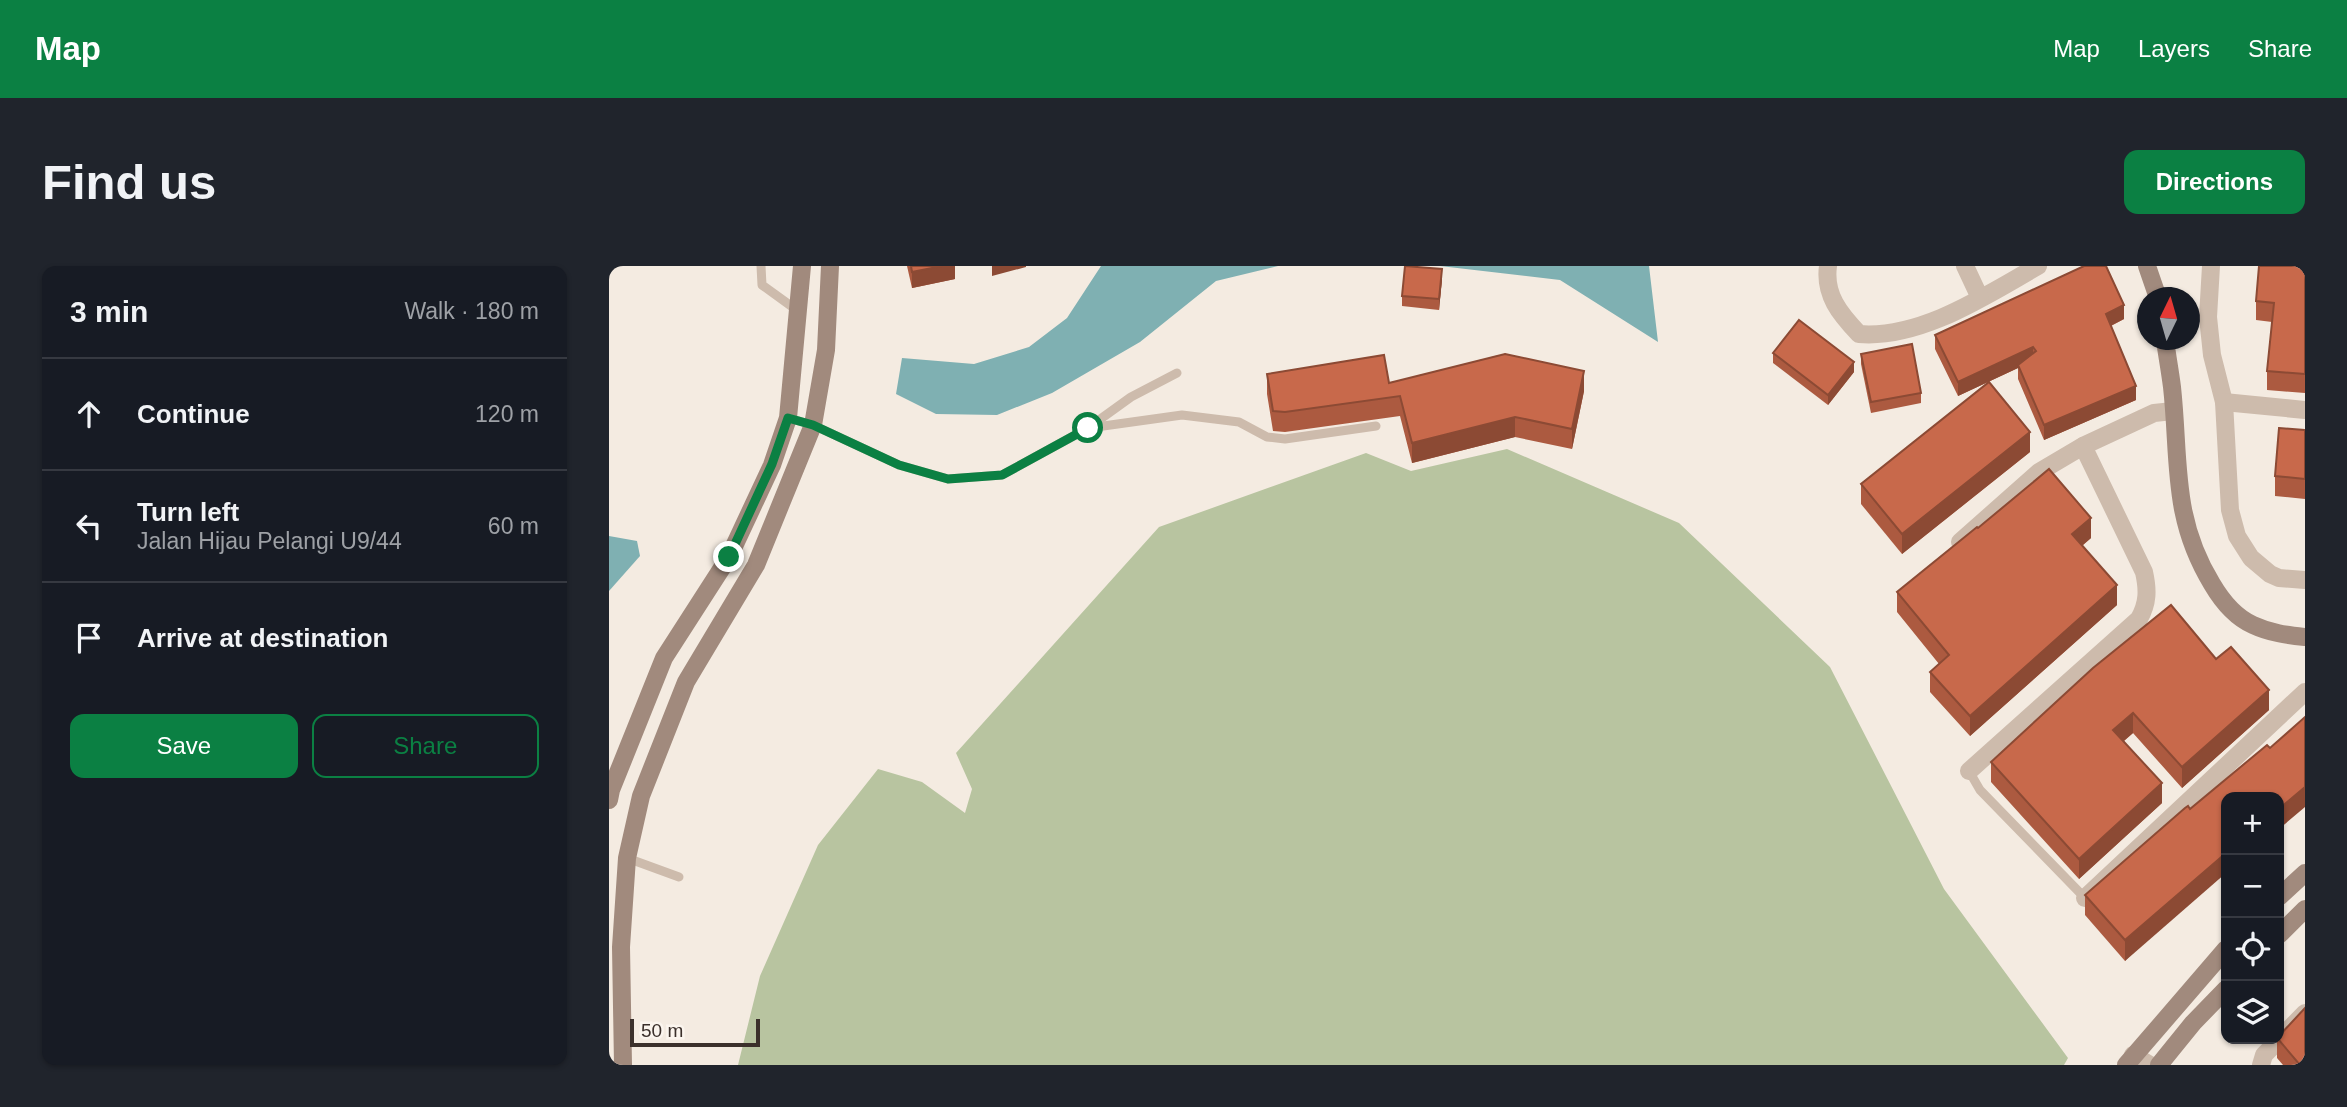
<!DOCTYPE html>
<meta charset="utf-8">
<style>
:root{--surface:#171b24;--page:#20242c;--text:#f1f3f6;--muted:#9ea1a6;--line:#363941;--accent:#0b8043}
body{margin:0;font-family:Arial,sans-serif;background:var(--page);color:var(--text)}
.controls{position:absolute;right:21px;bottom:21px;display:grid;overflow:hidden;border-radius:14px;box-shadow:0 2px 5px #0004}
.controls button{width:63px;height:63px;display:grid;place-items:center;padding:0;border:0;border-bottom:2px solid var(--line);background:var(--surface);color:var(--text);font:35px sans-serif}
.compass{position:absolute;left:1528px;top:21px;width:63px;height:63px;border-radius:50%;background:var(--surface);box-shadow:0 2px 5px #0004;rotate:5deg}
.scale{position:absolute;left:21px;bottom:18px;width:130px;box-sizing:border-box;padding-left:7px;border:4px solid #3b302b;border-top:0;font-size:19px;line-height:24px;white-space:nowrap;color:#3b302b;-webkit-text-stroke:5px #fbf5ee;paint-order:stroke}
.stop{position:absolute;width:21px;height:21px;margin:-16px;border:5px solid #0b8043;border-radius:50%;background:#fff}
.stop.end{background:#0b8043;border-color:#fff;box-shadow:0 2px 7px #0008}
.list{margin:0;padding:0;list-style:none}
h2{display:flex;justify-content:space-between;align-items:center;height:91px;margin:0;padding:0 28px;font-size:30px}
h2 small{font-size:23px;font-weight:400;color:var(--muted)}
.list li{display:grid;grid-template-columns:46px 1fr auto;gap:21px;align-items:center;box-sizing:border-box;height:112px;padding:0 28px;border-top:2px solid var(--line)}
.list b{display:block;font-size:26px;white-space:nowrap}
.list p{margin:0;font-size:23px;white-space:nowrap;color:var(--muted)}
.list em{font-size:23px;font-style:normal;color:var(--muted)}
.actions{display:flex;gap:14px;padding:21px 28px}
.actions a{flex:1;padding:16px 0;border:2px solid var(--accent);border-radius:14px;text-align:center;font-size:24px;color:var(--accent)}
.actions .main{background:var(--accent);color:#fff}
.icon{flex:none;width:38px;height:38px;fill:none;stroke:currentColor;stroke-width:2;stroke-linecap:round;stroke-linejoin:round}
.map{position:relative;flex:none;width:1696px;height:799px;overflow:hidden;border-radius:14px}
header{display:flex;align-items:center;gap:42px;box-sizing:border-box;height:98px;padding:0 35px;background:var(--accent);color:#fff}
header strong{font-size:33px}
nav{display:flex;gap:38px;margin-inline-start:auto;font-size:24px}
.intro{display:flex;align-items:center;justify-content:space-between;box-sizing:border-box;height:168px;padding:0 42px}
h1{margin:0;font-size:49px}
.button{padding:18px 32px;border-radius:14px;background:var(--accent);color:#fff;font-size:24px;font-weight:700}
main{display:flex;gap:42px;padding:0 42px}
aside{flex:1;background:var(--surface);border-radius:14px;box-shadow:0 2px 5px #0004}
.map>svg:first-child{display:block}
.green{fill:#b8c4a0}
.water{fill:#7fb0b2}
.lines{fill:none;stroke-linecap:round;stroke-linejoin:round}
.lane{stroke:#cdbbac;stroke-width:9}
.street{stroke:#cdbbac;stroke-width:18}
.secondary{stroke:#a18a7d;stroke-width:18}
.wall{fill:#ac5a40}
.shaded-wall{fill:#8c4a34}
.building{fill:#c8694b;stroke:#8c4a34;stroke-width:2}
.route{stroke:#0b8043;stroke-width:9}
</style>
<header>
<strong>Map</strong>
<nav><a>Map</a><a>Layers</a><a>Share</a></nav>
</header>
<div class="intro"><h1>Find us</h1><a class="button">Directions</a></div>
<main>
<aside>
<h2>3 min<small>Walk · 180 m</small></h2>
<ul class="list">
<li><svg class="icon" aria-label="ahead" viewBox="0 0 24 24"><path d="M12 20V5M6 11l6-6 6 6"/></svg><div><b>Continue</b></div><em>120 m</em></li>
<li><svg class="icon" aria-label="left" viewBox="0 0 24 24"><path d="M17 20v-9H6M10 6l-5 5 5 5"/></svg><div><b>Turn left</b><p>Jalan Hijau Pelangi U9/44</p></div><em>60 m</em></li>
<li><svg class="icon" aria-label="arrive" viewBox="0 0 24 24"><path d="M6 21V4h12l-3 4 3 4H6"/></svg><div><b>Arrive at destination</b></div></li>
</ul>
<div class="actions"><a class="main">Save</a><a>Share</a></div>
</aside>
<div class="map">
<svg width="1696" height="799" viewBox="0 0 1696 799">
<rect width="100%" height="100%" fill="#f4ebe1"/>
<path class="green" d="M 898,183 L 1070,257 L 1221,401 L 1335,623 L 1459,792 L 1455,799 L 129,799 L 151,710 L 209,579 L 269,503 L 313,516 L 356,547 L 363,523 L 347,487 L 550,261 L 757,187 L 802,205 Z"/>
<g class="water">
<path d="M 492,0 L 669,0 L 607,15 L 531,76 L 443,127 L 388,149 L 327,148 L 287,128 L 293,92 L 365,98 L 420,81 L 458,52 Z"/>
<path d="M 831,0 L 1040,0 L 1049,76 L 951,14 Z"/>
<path d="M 0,270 L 28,275 L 31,290 L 0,325 Z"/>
</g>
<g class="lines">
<g class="lane">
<path d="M 152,0 L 153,19 L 189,45"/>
<path d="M 179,152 L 204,159 L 290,199 L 339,213 L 393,209 L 479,162 L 522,131 L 568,107"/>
<path d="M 480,162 L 573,149 L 630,156 L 658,171 L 676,173 L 767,160"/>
<path d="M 1360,505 L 1371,524 L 1476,632"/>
<path d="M 18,592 L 70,611"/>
</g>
<g class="street">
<path d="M 1219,0 C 1215,29 1231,48 1250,68 C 1312,73 1376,30 1429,0"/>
<path d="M 1356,0 L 1371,32"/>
<path d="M 1602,0 L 1599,51 L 1603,89 L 1615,136 L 1621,244 L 1628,270 L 1642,292 L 1661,308 L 1670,312 L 1696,314"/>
<path d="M 1615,136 L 1696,144"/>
<path d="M 1351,276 L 1430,206 L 1474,180 L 1545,147 L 1564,145"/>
<path d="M 1360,505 L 1530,353 C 1539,337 1539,324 1535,306 L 1474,180"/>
<path d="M 1476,632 L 1696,426"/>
<path d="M 1524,789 L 1541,799"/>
<path d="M 1652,799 L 1655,789 L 1696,747"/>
</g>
<g class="secondary">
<path d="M 1538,0 L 1549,32"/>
<path d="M 1556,74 C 1558,89 1561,105 1563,121 C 1571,194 1562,251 1603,318 C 1613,335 1626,351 1644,359 C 1661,367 1678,369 1696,371"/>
<path d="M 0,534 L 2,524 L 55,392 L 120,291 L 163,199 L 179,152 L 193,0"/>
<path d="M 1670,631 L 1696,607"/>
<path d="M 1670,669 L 1696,643"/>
<path d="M 14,799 L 12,681 L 18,592 L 32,530 L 77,416 L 147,299 L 204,159 L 217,84 L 221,0"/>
<path d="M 1517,799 L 1617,683"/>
<path d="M 1550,799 L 1584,757 L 1617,723"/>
</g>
</g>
<g class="wall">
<path d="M 298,0 L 346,0 L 346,13 L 303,22 Z"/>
<path d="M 1696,0 L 1696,127 L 1658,124 L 1658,105 L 1663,56 L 1647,54 L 1647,35 Z"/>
<path d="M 833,13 L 830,44 L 793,40 L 793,30 Z"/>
<path d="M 1515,53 L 1502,60 L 1527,134 L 1435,174 L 1409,113 L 1409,102 L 1349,130 L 1326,83 L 1326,69 Z"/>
<path d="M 1164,87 L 1245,106 L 1219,139 L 1164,97 Z"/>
<path d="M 1252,88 L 1312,127 L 1312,137 L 1262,147 L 1252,98 Z"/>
<path d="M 658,108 L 780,117 L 975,125 L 963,183 L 906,171 L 803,197 L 791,150 L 676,166 L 664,165 L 658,128 Z"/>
<path d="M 1696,164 L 1696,233 L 1666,230 L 1666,210 Z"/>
<path d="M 1421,186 L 1293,288 L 1252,238 L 1252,218 Z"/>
<path d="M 1369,262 L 1482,272 L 1473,280 L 1508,339 L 1361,470 L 1321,426 L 1321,406 L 1330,398 L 1288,346 L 1288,326 Z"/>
<path d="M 1607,393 L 1660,444 L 1573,522 L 1524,467 L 1515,475 L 1553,537 L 1470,613 L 1382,516 L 1382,496 Z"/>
<path d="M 1670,531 L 1516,695 L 1476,649 L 1476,629 L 1581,543 Z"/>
<path d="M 1668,773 L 1696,799 L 1674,799 L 1668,792 Z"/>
</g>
<g class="shaded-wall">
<path d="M 333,0 L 346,0 L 346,13 L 303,22 L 303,6 Z"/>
<path d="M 383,0 L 417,0 L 417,1 L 383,10 Z"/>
<path d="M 833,3 L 833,13 L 830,44 L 830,33 Z"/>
<path d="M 1515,39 L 1515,53 L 1497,62 L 1497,48 Z"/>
<path d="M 1424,81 L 1424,95 L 1409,99 L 1409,102 L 1349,130 L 1349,116 Z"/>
<path d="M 1245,96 L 1245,106 L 1219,139 L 1219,129 Z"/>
<path d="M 975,105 L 975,125 L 963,183 L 963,163 Z"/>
<path d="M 1527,120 L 1527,134 L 1435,174 L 1435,159 Z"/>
<path d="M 906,151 L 906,171 L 803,197 L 803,177 Z"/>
<path d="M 1421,166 L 1421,186 L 1293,288 L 1293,268 Z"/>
<path d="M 1482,252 L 1482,272 L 1463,288 L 1463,268 Z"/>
<path d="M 1508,319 L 1508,339 L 1361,470 L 1361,450 Z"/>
<path d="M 1660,424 L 1660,444 L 1573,522 L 1573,501 Z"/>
<path d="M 1524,447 L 1524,467 L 1504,484 L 1504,464 Z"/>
<path d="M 1553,517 L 1553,537 L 1470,613 L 1470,593 Z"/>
<path d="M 1696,521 L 1696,541 L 1670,563 L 1670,543 Z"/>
<path d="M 1617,587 L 1617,607 L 1516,695 L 1516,674 Z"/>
</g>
<g class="building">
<path d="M 302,0 L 333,0 L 303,6 Z"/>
<path d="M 796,0 L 833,3 L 830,33 L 793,30 Z"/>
<path d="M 1475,0 L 1497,0 L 1515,39 L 1497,48 L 1527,120 L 1435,159 L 1409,99 L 1427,85 L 1424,81 L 1349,116 L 1326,69 Z"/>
<path d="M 1650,0 L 1696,0 L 1696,108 L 1658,105 L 1665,37 L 1647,35 Z"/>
<path d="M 1190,54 L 1245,96 L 1219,129 L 1164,87 Z"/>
<path d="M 1303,78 L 1312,127 L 1262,136 L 1252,88 Z"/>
<path d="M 896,88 L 975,105 L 963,163 L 906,151 L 803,177 L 791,130 L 676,146 L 664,145 L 658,108 L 775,89 L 780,117 Z"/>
<path d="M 1380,116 L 1421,166 L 1293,268 L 1252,218 Z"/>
<path d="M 1670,162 L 1696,164 L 1696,213 L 1666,210 Z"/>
<path d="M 1440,203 L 1482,252 L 1463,268 L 1508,319 L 1361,450 L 1321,406 L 1340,389 L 1288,326 L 1368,261 L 1369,262 Z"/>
<path d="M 1562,339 L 1607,393 L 1622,381 L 1660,424 L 1573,501 L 1524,447 L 1504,464 L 1553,517 L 1470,593 L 1382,496 L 1484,402 Z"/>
<path d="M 1696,451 L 1696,521 L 1670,543 L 1670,531 L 1617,531 L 1617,587 L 1516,674 L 1476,629 L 1576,542 L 1579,540 L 1581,543 L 1658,479 L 1661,482 Z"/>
<path d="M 1696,742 L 1696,799 L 1691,799 L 1669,773 L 1670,773 L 1670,770 Z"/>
</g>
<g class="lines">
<path class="route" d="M 120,291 L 163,198 L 179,152 L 204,159 L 290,199 L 339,213 L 393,209 L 479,162"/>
</g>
</svg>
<div class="controls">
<button>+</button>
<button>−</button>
<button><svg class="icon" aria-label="locate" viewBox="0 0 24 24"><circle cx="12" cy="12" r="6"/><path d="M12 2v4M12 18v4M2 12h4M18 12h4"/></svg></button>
<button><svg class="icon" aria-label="layers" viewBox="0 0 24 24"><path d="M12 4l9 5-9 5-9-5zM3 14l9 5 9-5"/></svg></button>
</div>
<svg class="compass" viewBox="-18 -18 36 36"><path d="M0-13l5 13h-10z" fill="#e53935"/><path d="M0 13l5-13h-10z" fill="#9ea1a6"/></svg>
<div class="scale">50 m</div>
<div class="stop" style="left:479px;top:162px"></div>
<div class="stop end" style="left:120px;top:291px"></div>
</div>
</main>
